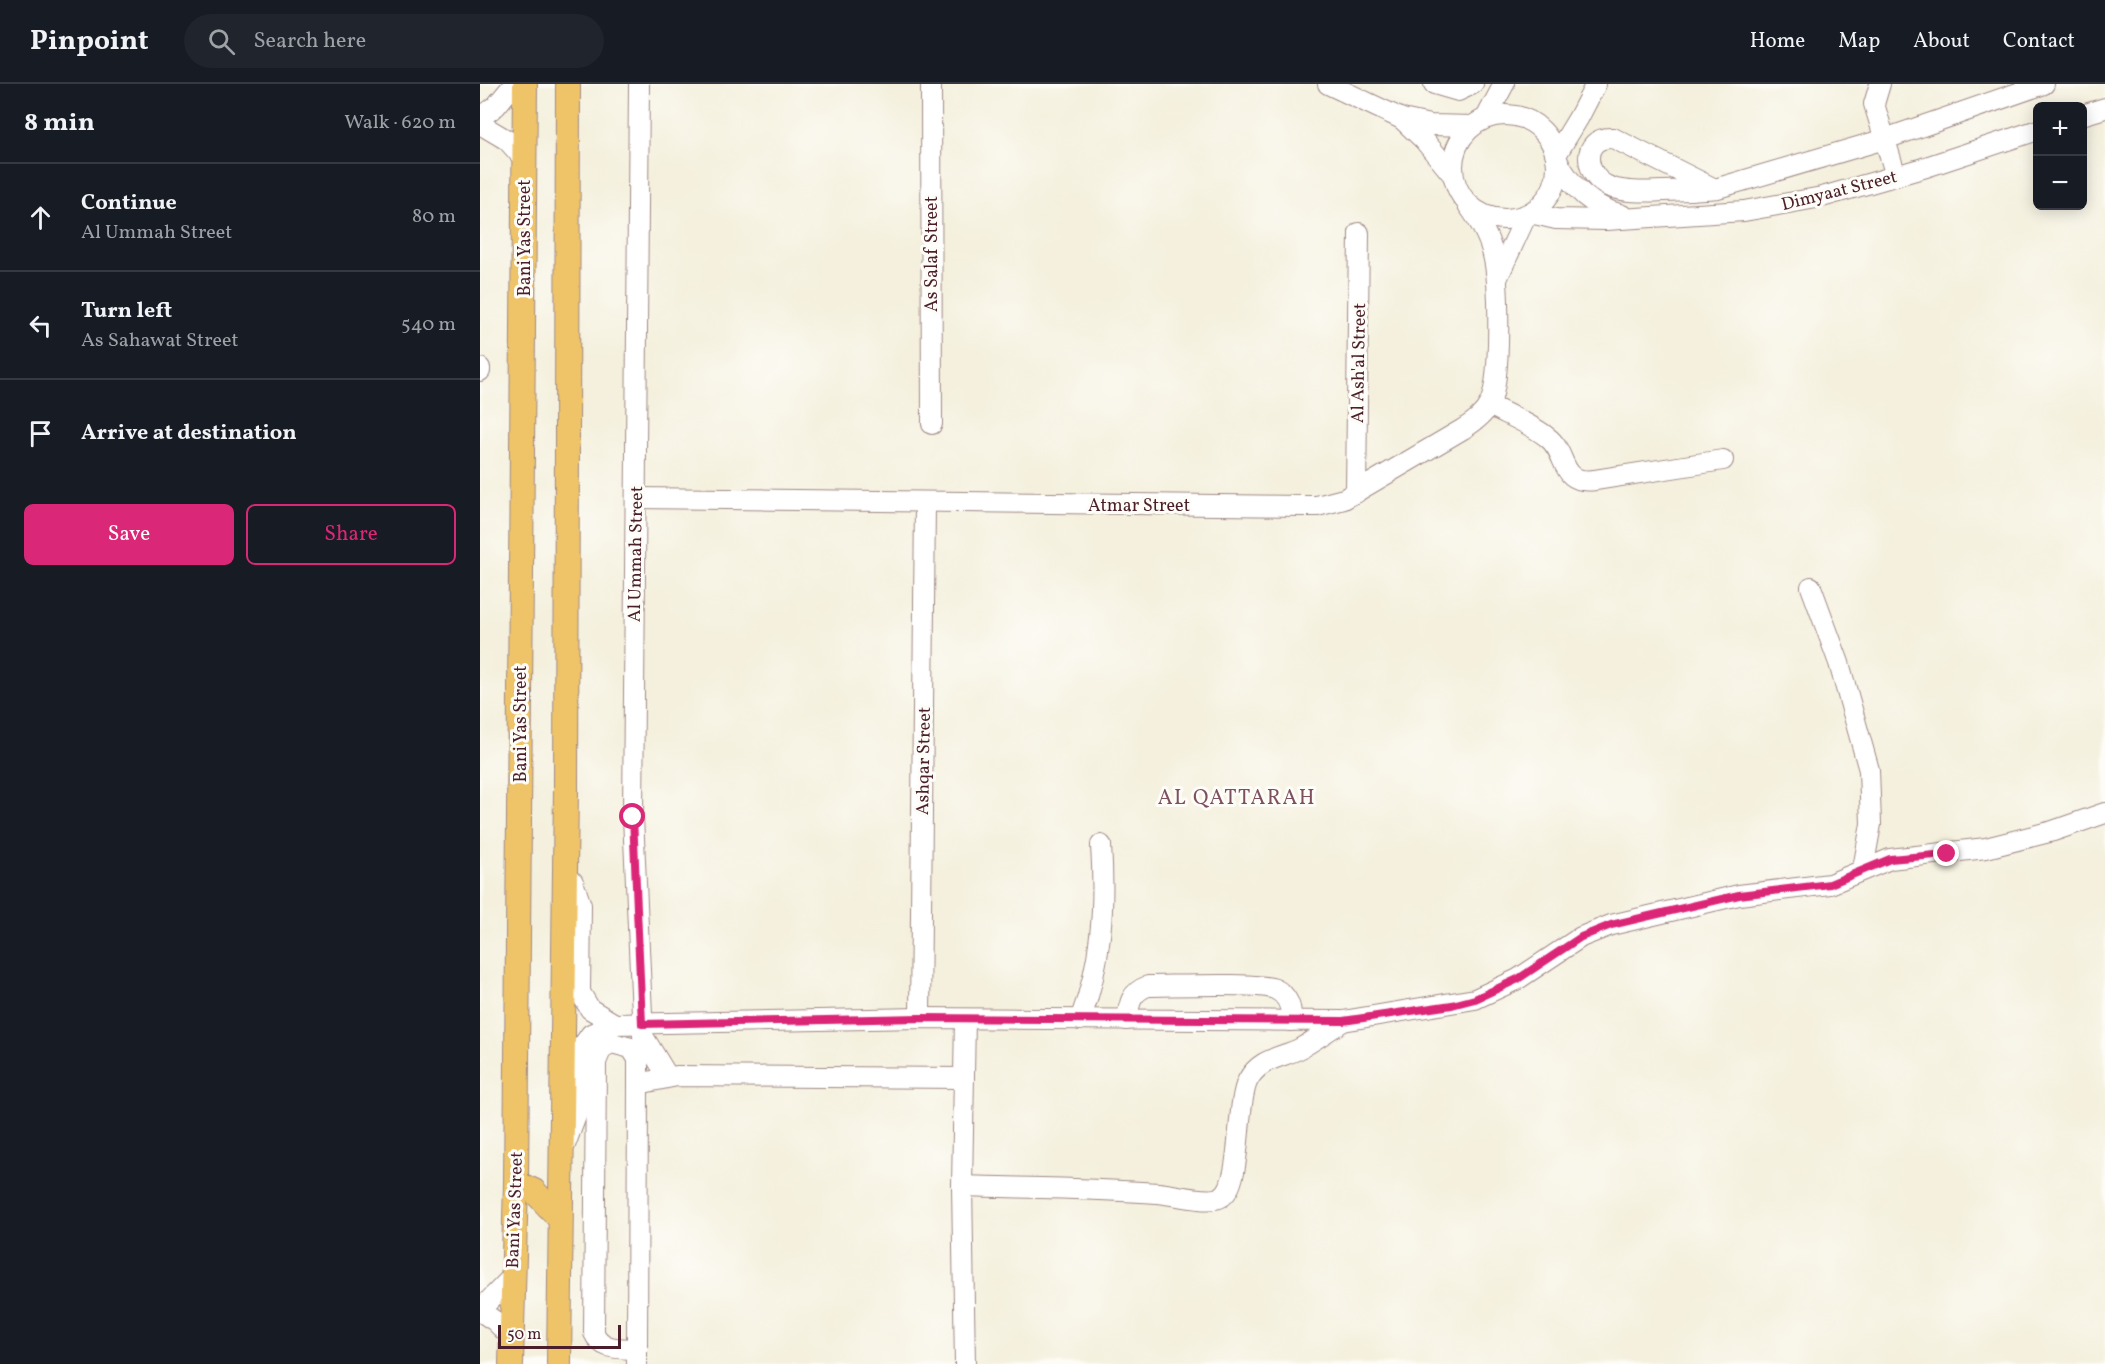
<!DOCTYPE html>
<meta charset="utf-8">
<style>
:root{--surface:#171b24;--page:#20242c;--text:#f1f3f6;--muted:#9ea1a6;--line:#363941;--accent:#db2777}
body{margin:0;font-family:Vollkorn,serif;background:var(--page);color:var(--text)}
.controls{position:absolute;right:18px;top:18px;display:grid;overflow:hidden;border-radius:9px;box-shadow:0 3px 15px #0003}
.controls button{width:54px;height:54px;display:grid;place-items:center;padding:0;border:0;border-bottom:2px solid var(--line);background:var(--surface);color:var(--text);font:30px sans-serif}
.scale{position:absolute;left:18px;bottom:15px;width:123px;box-sizing:border-box;padding-left:6px;border:3px solid #4a1f2b;border-top:0;font-size:16px;line-height:21px;white-space:nowrap;color:#4a1f2b;-webkit-text-stroke:4px #fdfcf7;paint-order:stroke}
.stop{position:absolute;width:18px;height:18px;margin:-14px;border:4px solid #db2777;border-radius:50%;background:#fff}
.stop.end{background:#db2777;border-color:#fff;box-shadow:0 2px 6px #0008}
.list{margin:0;padding:0;list-style:none}
h2{display:flex;justify-content:space-between;align-items:center;height:78px;margin:0;padding:0 24px;font-size:26px}
h2 small{font-size:20px;font-weight:400;color:var(--muted)}
.list li{display:grid;grid-template-columns:39px 1fr auto;gap:18px;align-items:center;box-sizing:border-box;height:108px;padding:0 24px;border-top:2px solid var(--line)}
.list b{display:block;font-size:22px;white-space:nowrap}
.list p{margin:0;font-size:20px;white-space:nowrap;color:var(--muted)}
.list em{font-size:20px;font-style:normal;color:var(--muted)}
.actions{display:flex;gap:12px;padding:18px 24px}
.actions a{flex:1;padding:14px 0;border:2px solid var(--accent);border-radius:9px;text-align:center;font-size:21px;color:var(--accent)}
.actions .main{background:var(--accent);color:#fff}
.icon{flex:none;width:33px;height:33px;fill:none;stroke:currentColor;stroke-width:2;stroke-linecap:round;stroke-linejoin:round}
.map{position:relative;flex:none;width:1625px;height:1280px;overflow:hidden}
header{display:flex;align-items:center;gap:36px;box-sizing:border-box;height:84px;padding:0 30px;background:var(--surface);border-bottom:2px solid var(--line)}
header strong{font-size:28px}
nav{display:flex;gap:33px;margin-inline-start:auto;font-size:21px}
.search{width:420px;height:54px;background:var(--page);display:flex;align-items:center;gap:15px;box-sizing:border-box;padding:0 21px;border-radius:33px;color:var(--muted);font-size:22px}
main{display:flex}
aside{flex:1;background:var(--surface)}
.map>svg:first-child{display:block}
.lines{fill:none;stroke-linecap:round;stroke-linejoin:round}
.minor-casing{stroke:#9f8884;stroke-width:22}
.major-casing{stroke:#9f8884;stroke-width:26}
.minor{stroke:#fff;stroke-width:20}
.major{stroke:#efc469;stroke-width:24}
.route{stroke:#db2777;stroke-width:8}
.labels{text-anchor:middle;stroke-width:6;stroke-linejoin:round;paint-order:stroke}
.street-label{font-size:18px;fill:#4a1f2b;stroke:#fdfcf7}
.quarter-label{font-size:21px;letter-spacing:1.5px;fill:#7d5060;stroke:#fdfcf7}
</style>
<header>
<strong>Pinpoint</strong>
<div class="search"><svg class="icon" aria-label="search" viewBox="0 0 24 24"><circle cx="10" cy="10" r="6"/><path d="M15 15l6 6"/></svg>Search here</div>
<nav><a>Home</a><a>Map</a><a>About</a><a>Contact</a></nav>
</header>
<main>
<aside>
<h2>8 min<small>Walk · 620 m</small></h2>
<ul class="list">
<li><svg class="icon" aria-label="ahead" viewBox="0 0 24 24"><path d="M12 20V5M6 11l6-6 6 6"/></svg><div><b>Continue</b><p>Al Ummah Street</p></div><em>80 m</em></li>
<li><svg class="icon" aria-label="left" viewBox="0 0 24 24"><path d="M17 20v-9H6M10 6l-5 5 5 5"/></svg><div><b>Turn left</b><p>As Sahawat Street</p></div><em>540 m</em></li>
<li><svg class="icon" aria-label="arrive" viewBox="0 0 24 24"><path d="M6 21V4h12l-3 4 3 4H6"/></svg><div><b>Arrive at destination</b></div></li>
</ul>
<div class="actions"><a class="main">Save</a><a>Share</a></div>
</aside>
<div class="map">
<svg width="1625" height="1280" viewBox="0 0 1625 1280">
<rect width="100%" height="100%" fill="#fdfcf7"/>
<filter id="ink" filterUnits="userSpaceOnUse"><feTurbulence type="fractalNoise" baseFrequency=".0167" numOctaves="2"/><feDisplacementMap in="SourceGraphic" scale="12" xChannelSelector="R" yChannelSelector="G"/><feConvolveMatrix kernelMatrix="1 2 1 2 8 2 1 2 1" color-interpolation-filters="sRGB"/></filter>
<filter id="wash" filterUnits="userSpaceOnUse"><feTurbulence type="fractalNoise" baseFrequency=".008" numOctaves="4" result="noise"/><feDisplacementMap in="SourceGraphic" scale="24" xChannelSelector="R" yChannelSelector="G"/><feGaussianBlur stdDeviation="1.35" result="paint"/><feColorMatrix in="noise" values="0 0 0 0 0 0 0 0 0 0 0 0 0 0 0 0 0 1.4 0 .05"/><feComposite in="paint" operator="in"/></filter>
<g filter="url(#wash)">
<rect width="100%" height="100%" fill="#f4f0dd"/>
</g>
<g filter="url(#ink)">
<g class="lines">
<defs>
<g id="minor">
<path d="M 159,0 L 153,733 L 163,952 L 188,993"/>
<path d="M 451,0 L 452,340"/>
<path d="M 848,0 L 922,35 L 950,41 L 993,42"/>
<path d="M 954,0 L 978,7 L 993,0"/>
<path d="M 1400,0 L 1394,20 L 1416,92"/>
<circle cx="1025" cy="83" r="52"/>
<path d="M 1602,31 L 1625,24"/>
<path d="M 0,34 L 16,22 L 34,0"/>
<path d="M 1006,34 L 1024,0"/>
<path d="M 922,35 L 944,56 L 973,91"/>
<path d="M 0,40 L 27,56 L 45,76"/>
<path d="M 1076,71 L 1099,33 L 1116,0"/>
<path d="M 1076,74 C 1090,102 1111,123 1142,131"/>
<path d="M 1233,104 L 1133,54 C 1099,52 1104,94 1130,103 C 1150,111 1189,106 1211,106 C 1220,105 1229,105 1238,104 L 1405,55 L 1564,0"/>
<path d="M 1050,129 L 1076,135 L 1126,136 L 1264,127 L 1342,113 L 1443,84 L 1558,46"/>
<path d="M 1017,195 L 1046,132"/>
<path d="M 0,284 L 0,287"/>
<path d="M 1009,321 C 1028,331 1051,340 1067,353 C 1089,369 1078,401 1115,396 L 1243,376"/>
<path d="M 876,409 L 879,149"/>
<path d="M 156,414 L 823,422 L 837,422 L 864,415 L 983,345 C 994,338 1004,331 1010,319 C 1021,295 1020,198 1013,171 C 1009,152 999,136 988,121"/>
<path d="M 1331,503 L 1359,579 L 1389,686 L 1391,740 L 1383,785"/>
<path d="M 83,794 L 93,798 L 101,821 L 100,908 L 110,925 L 135,940"/>
<path d="M 440,934 L 445,419"/>
<path d="M 485,935 L 482,1102 L 485,1280"/>
<path d="M 600,936 C 622,879 625,821 621,761"/>
<path d="M 647,936 C 649,919 651,908 668,902 C 692,902 779,898 795,905 C 808,911 812,924 811,937"/>
<path d="M 158,1000 L 197,992 L 484,994"/>
<path d="M 85,1061 L 96,1032 L 101,964 L 111,950 L 135,940 L 440,934 L 863,937 L 995,915 L 1038,895 L 1101,853 L 1131,841 L 1259,811 L 1350,800 L 1410,775 L 1506,764 L 1573,747 L 1625,729"/>
<path d="M 482,1102 C 547,1104 613,1104 678,1109 C 692,1110 729,1120 741,1113 C 763,1101 755,1021 768,996 C 780,974 801,974 821,964 C 835,956 849,946 863,937"/>
<path d="M 0,1226 L 33,1192"/>
<path d="M 0,1227 L 15,1237 L 31,1253"/>
<path d="M 157,1280 L 157,1265 L 158,1000 L 158,975 L 151,964 L 132,959 L 122,964 L 116,978 L 114,1249 C 122,1267 140,1264 157,1265"/>
</g>
<g id="major">
<path d="M 36,1099 L 54,1107 L 80,1135"/>
<path d="M 31,1280 L 36,1099 L 45,0"/>
<path d="M 79,1280 L 86,704 L 88,0"/>
</g>
</defs>
<use href="#minor" class="minor-casing"/>
<use href="#major" class="major-casing"/>
<use href="#minor" class="minor"/>
<use href="#major" class="major"/>
</g>
</g>
<g class="lines" filter="url(#ink)">
<path class="route" d="M 153,733 L 162,940 L 440,934 L 863,937 L 972,921 L 995,915 L 1038,895 L 1101,853 L 1131,841 L 1259,811 L 1350,800 L 1410,775 L 1467,770"/>
</g>
<g class="labels">
<g class="street-label">
<text transform="translate(1359 106) rotate(-14)" y="6">Dimyaat Street</text>
<text transform="translate(44 154) rotate(-90)" y="6">Bani Yas Street</text>
<text transform="translate(451 170) rotate(-90)" y="6">As Salaf Street</text>
<text transform="translate(878 279) rotate(-89)" y="6">Al Ash'al Street</text>
<text x="659" y="427">Atmar Street</text>
<text transform="translate(155 470) rotate(-89)" y="6">Al Ummah Street</text>
<text transform="translate(40 640) rotate(-90)" y="6">Bani Yas Street</text>
<text transform="translate(443 677) rotate(-89)" y="6">Ashqar Street</text>
<text transform="translate(34 1126) rotate(-88)" y="6">Bani Yas Street</text>
</g>
<g class="quarter-label">
<text x="757" y="720">AL QATTARAH</text>
</g>
</g>
</svg>
<div class="controls">
<button>+</button>
<button>−</button>
</div>
<div class="scale">50 m</div>
<div class="stop" style="left:153px;top:733px"></div>
<div class="stop end" style="left:1467px;top:770px"></div>
</div>
</main>
